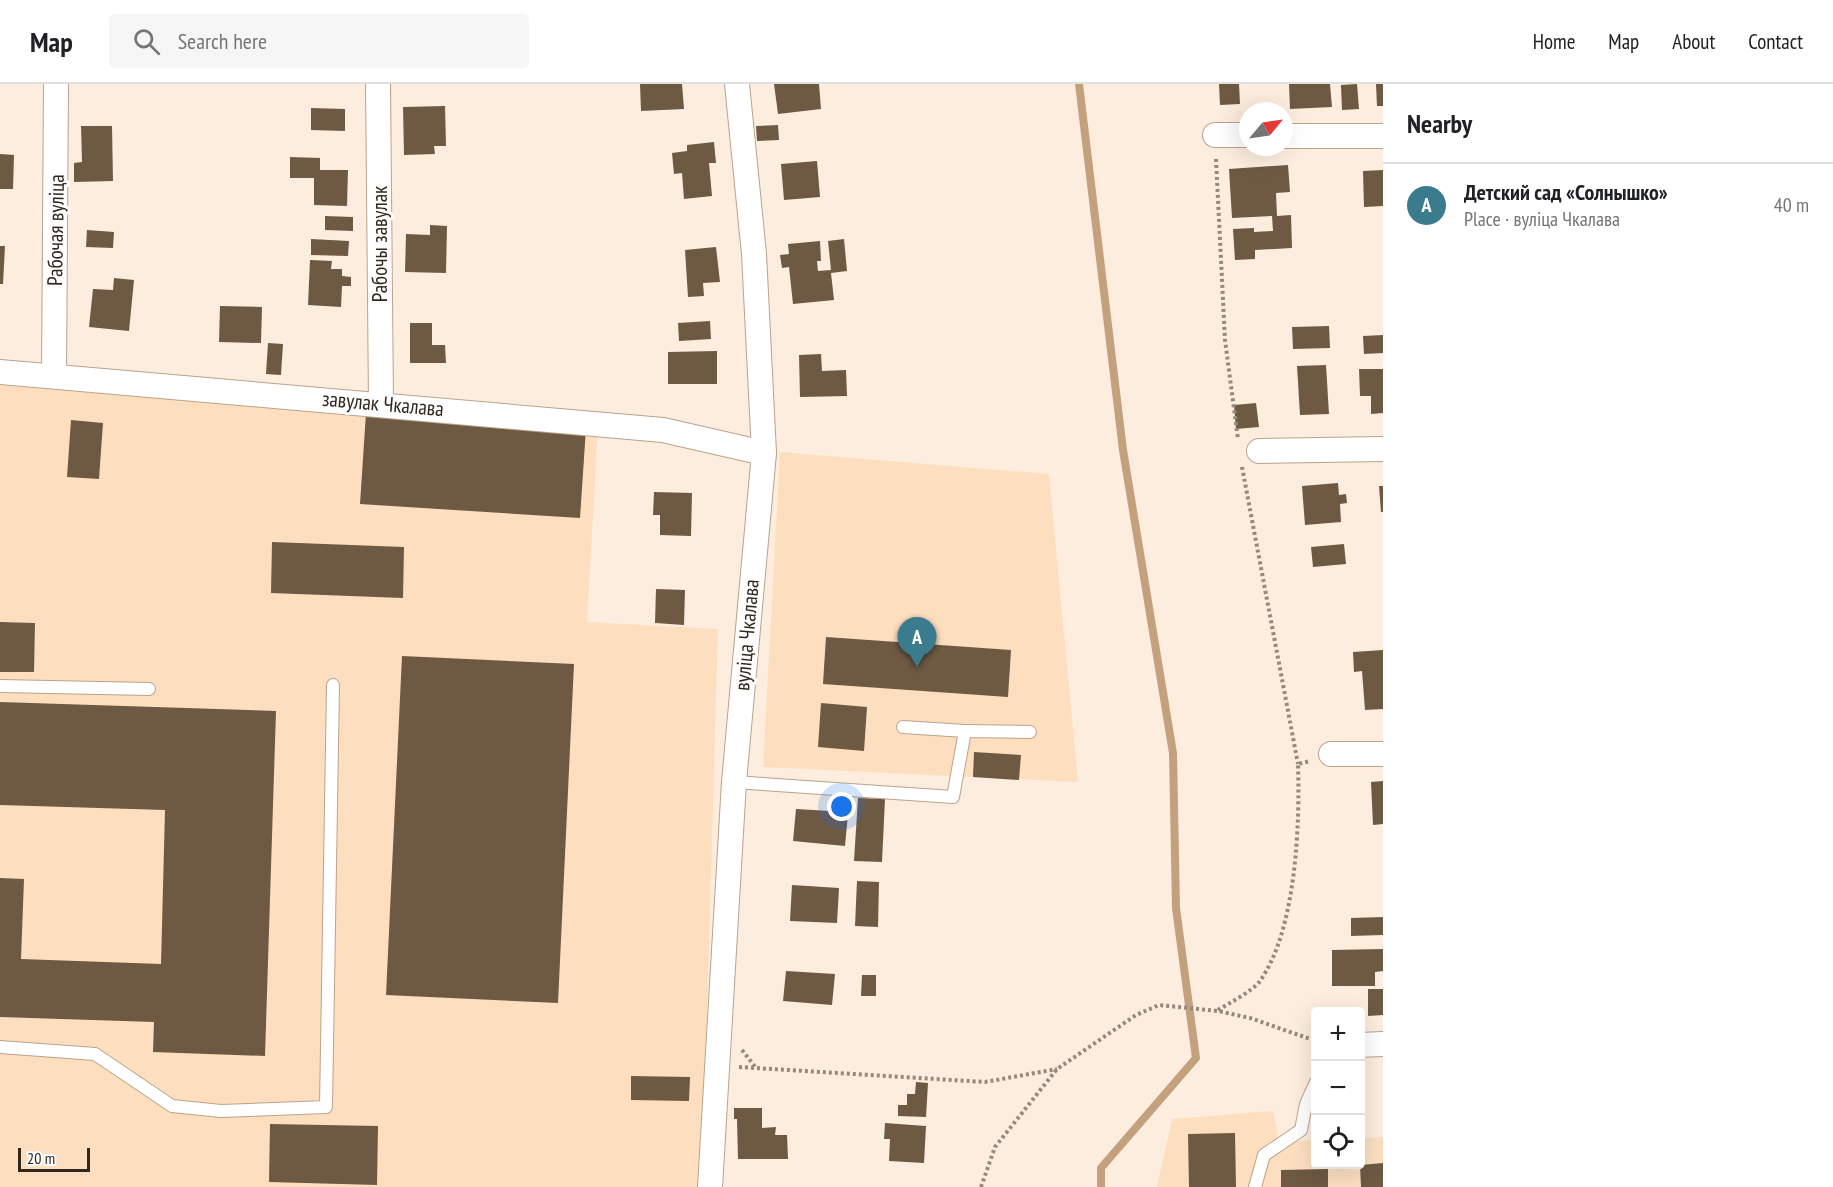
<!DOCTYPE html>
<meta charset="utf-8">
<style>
:root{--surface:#fff;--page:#f6f6f6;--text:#202124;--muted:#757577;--line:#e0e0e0;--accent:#3a7b8d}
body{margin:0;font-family:"PT Sans Narrow",sans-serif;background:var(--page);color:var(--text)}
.controls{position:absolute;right:18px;bottom:18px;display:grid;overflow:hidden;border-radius:6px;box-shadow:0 6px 24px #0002}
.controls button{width:54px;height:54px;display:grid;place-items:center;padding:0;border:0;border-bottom:2px solid var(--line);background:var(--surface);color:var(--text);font:30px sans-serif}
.compass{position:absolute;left:1239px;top:18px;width:54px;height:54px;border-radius:50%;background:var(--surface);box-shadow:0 6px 24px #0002;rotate:61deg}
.scale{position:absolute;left:18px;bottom:15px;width:72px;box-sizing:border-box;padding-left:6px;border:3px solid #30271d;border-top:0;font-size:16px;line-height:21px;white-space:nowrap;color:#30271d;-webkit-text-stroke:4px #fdfdfd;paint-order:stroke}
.you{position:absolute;left:842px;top:723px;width:21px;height:21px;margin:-15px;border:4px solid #fff;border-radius:50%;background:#1a73e8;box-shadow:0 0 0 9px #1a73e833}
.badge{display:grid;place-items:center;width:39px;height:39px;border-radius:50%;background:var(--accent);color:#fff;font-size:20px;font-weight:700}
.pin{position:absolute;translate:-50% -50px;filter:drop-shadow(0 2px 3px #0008)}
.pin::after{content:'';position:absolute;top:32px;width:21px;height:18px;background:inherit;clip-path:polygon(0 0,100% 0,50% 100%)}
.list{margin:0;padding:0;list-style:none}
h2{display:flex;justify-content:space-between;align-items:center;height:78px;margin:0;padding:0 24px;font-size:26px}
h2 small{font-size:20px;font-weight:400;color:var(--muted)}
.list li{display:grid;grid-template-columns:39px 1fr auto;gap:18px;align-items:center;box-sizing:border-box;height:84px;padding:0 24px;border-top:2px solid var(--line)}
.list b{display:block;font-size:22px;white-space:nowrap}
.list p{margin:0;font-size:20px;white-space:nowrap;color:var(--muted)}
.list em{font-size:20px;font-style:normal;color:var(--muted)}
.icon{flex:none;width:33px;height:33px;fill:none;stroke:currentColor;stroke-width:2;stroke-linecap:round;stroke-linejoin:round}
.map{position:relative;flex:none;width:1383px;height:1103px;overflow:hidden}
header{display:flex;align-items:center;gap:36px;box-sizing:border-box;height:84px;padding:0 30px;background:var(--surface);border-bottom:2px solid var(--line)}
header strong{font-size:28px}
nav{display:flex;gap:33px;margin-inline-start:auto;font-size:21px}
.search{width:420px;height:54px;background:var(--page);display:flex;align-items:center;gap:15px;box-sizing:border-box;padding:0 21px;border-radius:6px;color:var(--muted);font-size:22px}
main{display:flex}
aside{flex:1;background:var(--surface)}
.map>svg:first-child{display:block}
.built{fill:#fddfc0}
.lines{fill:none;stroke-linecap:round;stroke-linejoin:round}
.stream{stroke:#c3a17d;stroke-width:8}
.building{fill:#6e5943}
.service-casing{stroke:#baa38b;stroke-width:14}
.minor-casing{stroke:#baa38b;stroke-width:26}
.path{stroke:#95897d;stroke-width:4;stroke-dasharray:3 3;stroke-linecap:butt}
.service{stroke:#fff;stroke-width:12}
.minor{stroke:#fff;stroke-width:24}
.labels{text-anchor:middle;stroke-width:6;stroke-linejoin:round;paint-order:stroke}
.street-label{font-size:21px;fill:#30271d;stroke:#fdfdfd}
</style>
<header>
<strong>Map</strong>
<div class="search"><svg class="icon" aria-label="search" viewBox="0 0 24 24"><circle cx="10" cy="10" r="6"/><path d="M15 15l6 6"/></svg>Search here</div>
<nav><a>Home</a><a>Map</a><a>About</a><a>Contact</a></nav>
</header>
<main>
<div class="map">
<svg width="1383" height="1103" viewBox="0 0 1383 1103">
<rect width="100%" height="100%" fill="#fcedde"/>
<g class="built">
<path d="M 0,297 L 598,342 L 587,538 L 718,545 L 702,1103 L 0,1103 Z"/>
<path d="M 780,368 L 1049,390 L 1078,698 L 763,683 Z"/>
<path d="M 1273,1027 L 1279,1058 L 1315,1056 L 1316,1080 L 1360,1080 L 1361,1054 L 1383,1053 L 1383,1103 L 1157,1103 L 1172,1035 Z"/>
</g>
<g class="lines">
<path class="stream" d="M 1079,0 L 1123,366 L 1173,669 L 1176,824 L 1196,974 L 1101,1084 L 1101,1103"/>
</g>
<g class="building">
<path d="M 640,0 L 682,0 L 684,25 L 641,27 Z"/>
<path d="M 774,0 L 819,0 L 821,25 L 778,30 Z"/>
<path d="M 1219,0 L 1239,0 L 1240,20 L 1220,21 Z"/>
<path d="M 1289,0 L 1330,0 L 1332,23 L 1290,25 Z"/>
<path d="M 1357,0 L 1359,25 L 1342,26 L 1341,1 Z"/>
<path d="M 1376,0 L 1383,0 L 1383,22 L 1377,22 Z"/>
<path d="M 445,22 L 446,62 L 434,62 L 435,70 L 404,71 L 403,23 Z"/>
<path d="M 311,24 L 345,25 L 345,47 L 311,46 Z"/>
<path d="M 778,41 L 779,56 L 757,57 L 756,42 Z"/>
<path d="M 81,42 L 112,42 L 113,97 L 74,98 L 74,79 L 82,78 Z"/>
<path d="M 714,58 L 716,79 L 709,79 L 712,112 L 684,115 L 682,89 L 674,90 L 672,69 L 687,67 L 687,61 Z"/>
<path d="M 0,70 L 14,71 L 13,105 L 0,105 Z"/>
<path d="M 290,73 L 320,74 L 320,86 L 348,86 L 347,122 L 314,121 L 314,94 L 290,94 Z"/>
<path d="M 817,77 L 820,113 L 784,116 L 781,80 Z"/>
<path d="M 1288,81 L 1290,108 L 1276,109 L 1277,132 L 1291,131 L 1292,164 L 1255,166 L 1255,175 L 1235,176 L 1233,145 L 1254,144 L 1254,148 L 1273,147 L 1272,132 L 1232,134 L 1229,85 Z"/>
<path d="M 1383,86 L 1383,122 L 1364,123 L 1363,87 Z"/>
<path d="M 325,132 L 353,133 L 353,147 L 325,146 Z"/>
<path d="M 430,141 L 447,142 L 446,189 L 405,188 L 406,150 L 430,151 Z"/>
<path d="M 87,146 L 114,148 L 113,164 L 86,163 Z"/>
<path d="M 311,155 L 349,157 L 348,172 L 311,171 Z"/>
<path d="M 844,155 L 847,187 L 831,189 L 834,216 L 793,220 L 789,183 L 782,184 L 780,171 L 789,170 L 788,160 L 820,157 L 821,177 L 817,177 L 818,187 L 831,186 L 828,157 Z"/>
<path d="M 0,162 L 5,162 L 3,200 L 0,200 Z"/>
<path d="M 716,163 L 720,198 L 703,199 L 704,212 L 688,213 L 685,166 Z"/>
<path d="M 310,176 L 332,177 L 331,185 L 342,185 L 342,192 L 351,193 L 351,202 L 342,202 L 341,223 L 308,221 Z"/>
<path d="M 114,194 L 134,196 L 129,247 L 89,243 L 93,205 L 113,206 Z"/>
<path d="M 220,222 L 262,223 L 261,259 L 219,258 Z"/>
<path d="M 710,237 L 711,255 L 679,257 L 678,239 Z"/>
<path d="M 410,239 L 432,239 L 432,261 L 445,261 L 446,279 L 410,279 Z"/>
<path d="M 1329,242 L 1330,264 L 1293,265 L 1292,243 Z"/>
<path d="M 1383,251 L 1383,269 L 1364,270 L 1363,252 Z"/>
<path d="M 268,259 L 283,260 L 281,291 L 266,290 Z"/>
<path d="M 717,267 L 717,300 L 668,300 L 668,268 Z"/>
<path d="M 821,270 L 822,287 L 846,286 L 847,312 L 800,313 L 799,271 Z"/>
<path d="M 1326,281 L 1329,330 L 1300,331 L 1297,282 Z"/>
<path d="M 1359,285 L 1383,285 L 1383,329 L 1371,330 L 1371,312 L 1360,312 Z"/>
<path d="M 1256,319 L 1259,343 L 1236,345 L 1234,321 Z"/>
<path d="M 366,329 L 586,344 L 580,434 L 360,420 Z"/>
<path d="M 71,336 L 103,339 L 99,395 L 67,393 Z"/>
<path d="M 1338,399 L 1339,411 L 1346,410 L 1347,419 L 1340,420 L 1341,438 L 1305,441 L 1302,402 Z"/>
<path d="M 1379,402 L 1383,402 L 1383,428 L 1381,428 Z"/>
<path d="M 654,408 L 692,409 L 691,452 L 660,451 L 660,431 L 653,431 Z"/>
<path d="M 272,458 L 404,463 L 403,514 L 271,509 Z"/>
<path d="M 1344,460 L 1346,480 L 1313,483 L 1311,463 Z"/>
<path d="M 656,505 L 685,506 L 684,541 L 655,539 Z"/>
<path d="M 0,538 L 35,539 L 34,588 L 0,588 Z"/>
<path d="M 826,553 L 1011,566 L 1008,613 L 823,600 Z"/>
<path d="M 1383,566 L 1383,625 L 1365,626 L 1362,587 L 1354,588 L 1353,568 Z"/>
<path d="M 402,572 L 574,580 L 558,919 L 386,911 Z"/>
<path d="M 0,618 L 276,627 L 265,972 L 153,968 L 154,938 L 0,933 L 0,794 L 24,795 L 21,875 L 161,880 L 165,726 L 0,721 Z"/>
<path d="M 821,619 L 867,623 L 864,667 L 818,663 Z"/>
<path d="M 974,668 L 1021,671 L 1019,696 L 973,693 Z"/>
<path d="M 1383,697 L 1383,740 L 1373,741 L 1371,698 Z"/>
<path d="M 858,714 L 885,715 L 882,778 L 854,777 Z"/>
<path d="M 831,718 L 849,719 L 845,762 L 793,757 L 796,725 L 830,727 Z"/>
<path d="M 857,797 L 879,798 L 878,843 L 855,842 Z"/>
<path d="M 792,801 L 839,804 L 837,839 L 790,837 Z"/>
<path d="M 1383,833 L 1383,851 L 1351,852 L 1351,834 Z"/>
<path d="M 1383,865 L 1383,887 L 1375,888 L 1375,902 L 1332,902 L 1332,866 Z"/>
<path d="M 786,887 L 835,890 L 832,921 L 783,917 Z"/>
<path d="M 862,891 L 876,891 L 876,912 L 861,912 Z"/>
<path d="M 1368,905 L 1383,905 L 1383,931 L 1368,932 Z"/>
<path d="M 631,992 L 690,993 L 689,1017 L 631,1016 Z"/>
<path d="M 916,998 L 928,999 L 926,1033 L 898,1032 L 898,1021 L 907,1021 L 907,1010 L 915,1010 Z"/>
<path d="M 734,1024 L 762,1024 L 762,1044 L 776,1043 L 775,1051 L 787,1051 L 788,1075 L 738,1075 L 737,1035 L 734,1035 Z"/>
<path d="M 885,1039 L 926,1042 L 924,1079 L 889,1077 L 890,1055 L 884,1055 Z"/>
<path d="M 270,1040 L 378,1042 L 377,1101 L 269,1098 Z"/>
<path d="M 1235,1049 L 1236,1103 L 1189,1103 L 1188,1050 Z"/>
<path d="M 1383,1079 L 1383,1103 L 1361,1103 L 1360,1081 Z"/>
<path d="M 1328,1085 L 1328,1103 L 1281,1103 L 1281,1086 Z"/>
</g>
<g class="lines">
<defs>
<g id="service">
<path d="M 0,602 L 149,605"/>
<path d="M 903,643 L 965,647"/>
<path d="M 734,698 L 953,713 L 965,647 L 1030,648"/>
<path d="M 0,963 L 95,970 L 172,1022 L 221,1027 L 326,1023 L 333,601"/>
<path d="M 1255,1103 L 1264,1071 L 1301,1046 L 1306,1020 L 1316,998"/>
</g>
<g id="minor">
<path d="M 378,0 L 381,320"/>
<path d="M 1215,51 L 1248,51"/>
<path d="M 1284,52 L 1383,52"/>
<path d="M 0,288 L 663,346 L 764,369"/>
<path d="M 54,292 L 56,0"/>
<path d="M 1259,367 L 1383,365"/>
<path d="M 1331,670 L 1383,670"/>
<path d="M 1360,961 L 1383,960"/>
<path d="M 710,1103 L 734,698 L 764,369 L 754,170 L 737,0"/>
</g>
</defs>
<use href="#service" class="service-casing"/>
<use href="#minor" class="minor-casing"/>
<g class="path">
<path d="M 1216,75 L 1225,256 L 1238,355"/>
<path d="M 1242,383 L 1298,680"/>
<path d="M 1218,926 C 1229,919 1253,907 1260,897 C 1296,846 1300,742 1298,680 L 1310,677"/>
<path d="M 742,966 L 756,984"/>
<path d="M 739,983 L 985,998 L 1057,985"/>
<path d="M 981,1103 L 995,1063 L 1057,985 L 1136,931 L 1159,921 L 1218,927 L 1250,934 L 1316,957"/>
</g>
<use href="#service" class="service"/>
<use href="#minor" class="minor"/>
</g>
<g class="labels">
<g class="street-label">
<text transform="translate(56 146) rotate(-89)" y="7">Рабочая вуліца</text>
<text transform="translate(380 160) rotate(-90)" y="7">Рабочы завулак</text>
<text transform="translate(383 320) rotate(5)" y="7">завулак Чкалава</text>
<text transform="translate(747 551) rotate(-85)" y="7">вуліца Чкалава</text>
</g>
</g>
</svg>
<div class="controls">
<button>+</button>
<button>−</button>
<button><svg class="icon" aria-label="locate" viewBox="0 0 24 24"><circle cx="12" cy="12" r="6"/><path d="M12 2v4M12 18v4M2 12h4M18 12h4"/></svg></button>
</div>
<svg class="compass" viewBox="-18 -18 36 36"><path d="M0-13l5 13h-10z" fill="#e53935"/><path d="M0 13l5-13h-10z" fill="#757577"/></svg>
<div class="scale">20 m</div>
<div class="you"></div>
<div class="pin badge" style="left:917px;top:583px">A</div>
</div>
<aside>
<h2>Nearby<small></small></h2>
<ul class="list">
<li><span class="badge">A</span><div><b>Детский сад «Солнышко»</b><p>Place · вуліца Чкалава</p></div><em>40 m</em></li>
</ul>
</aside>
</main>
